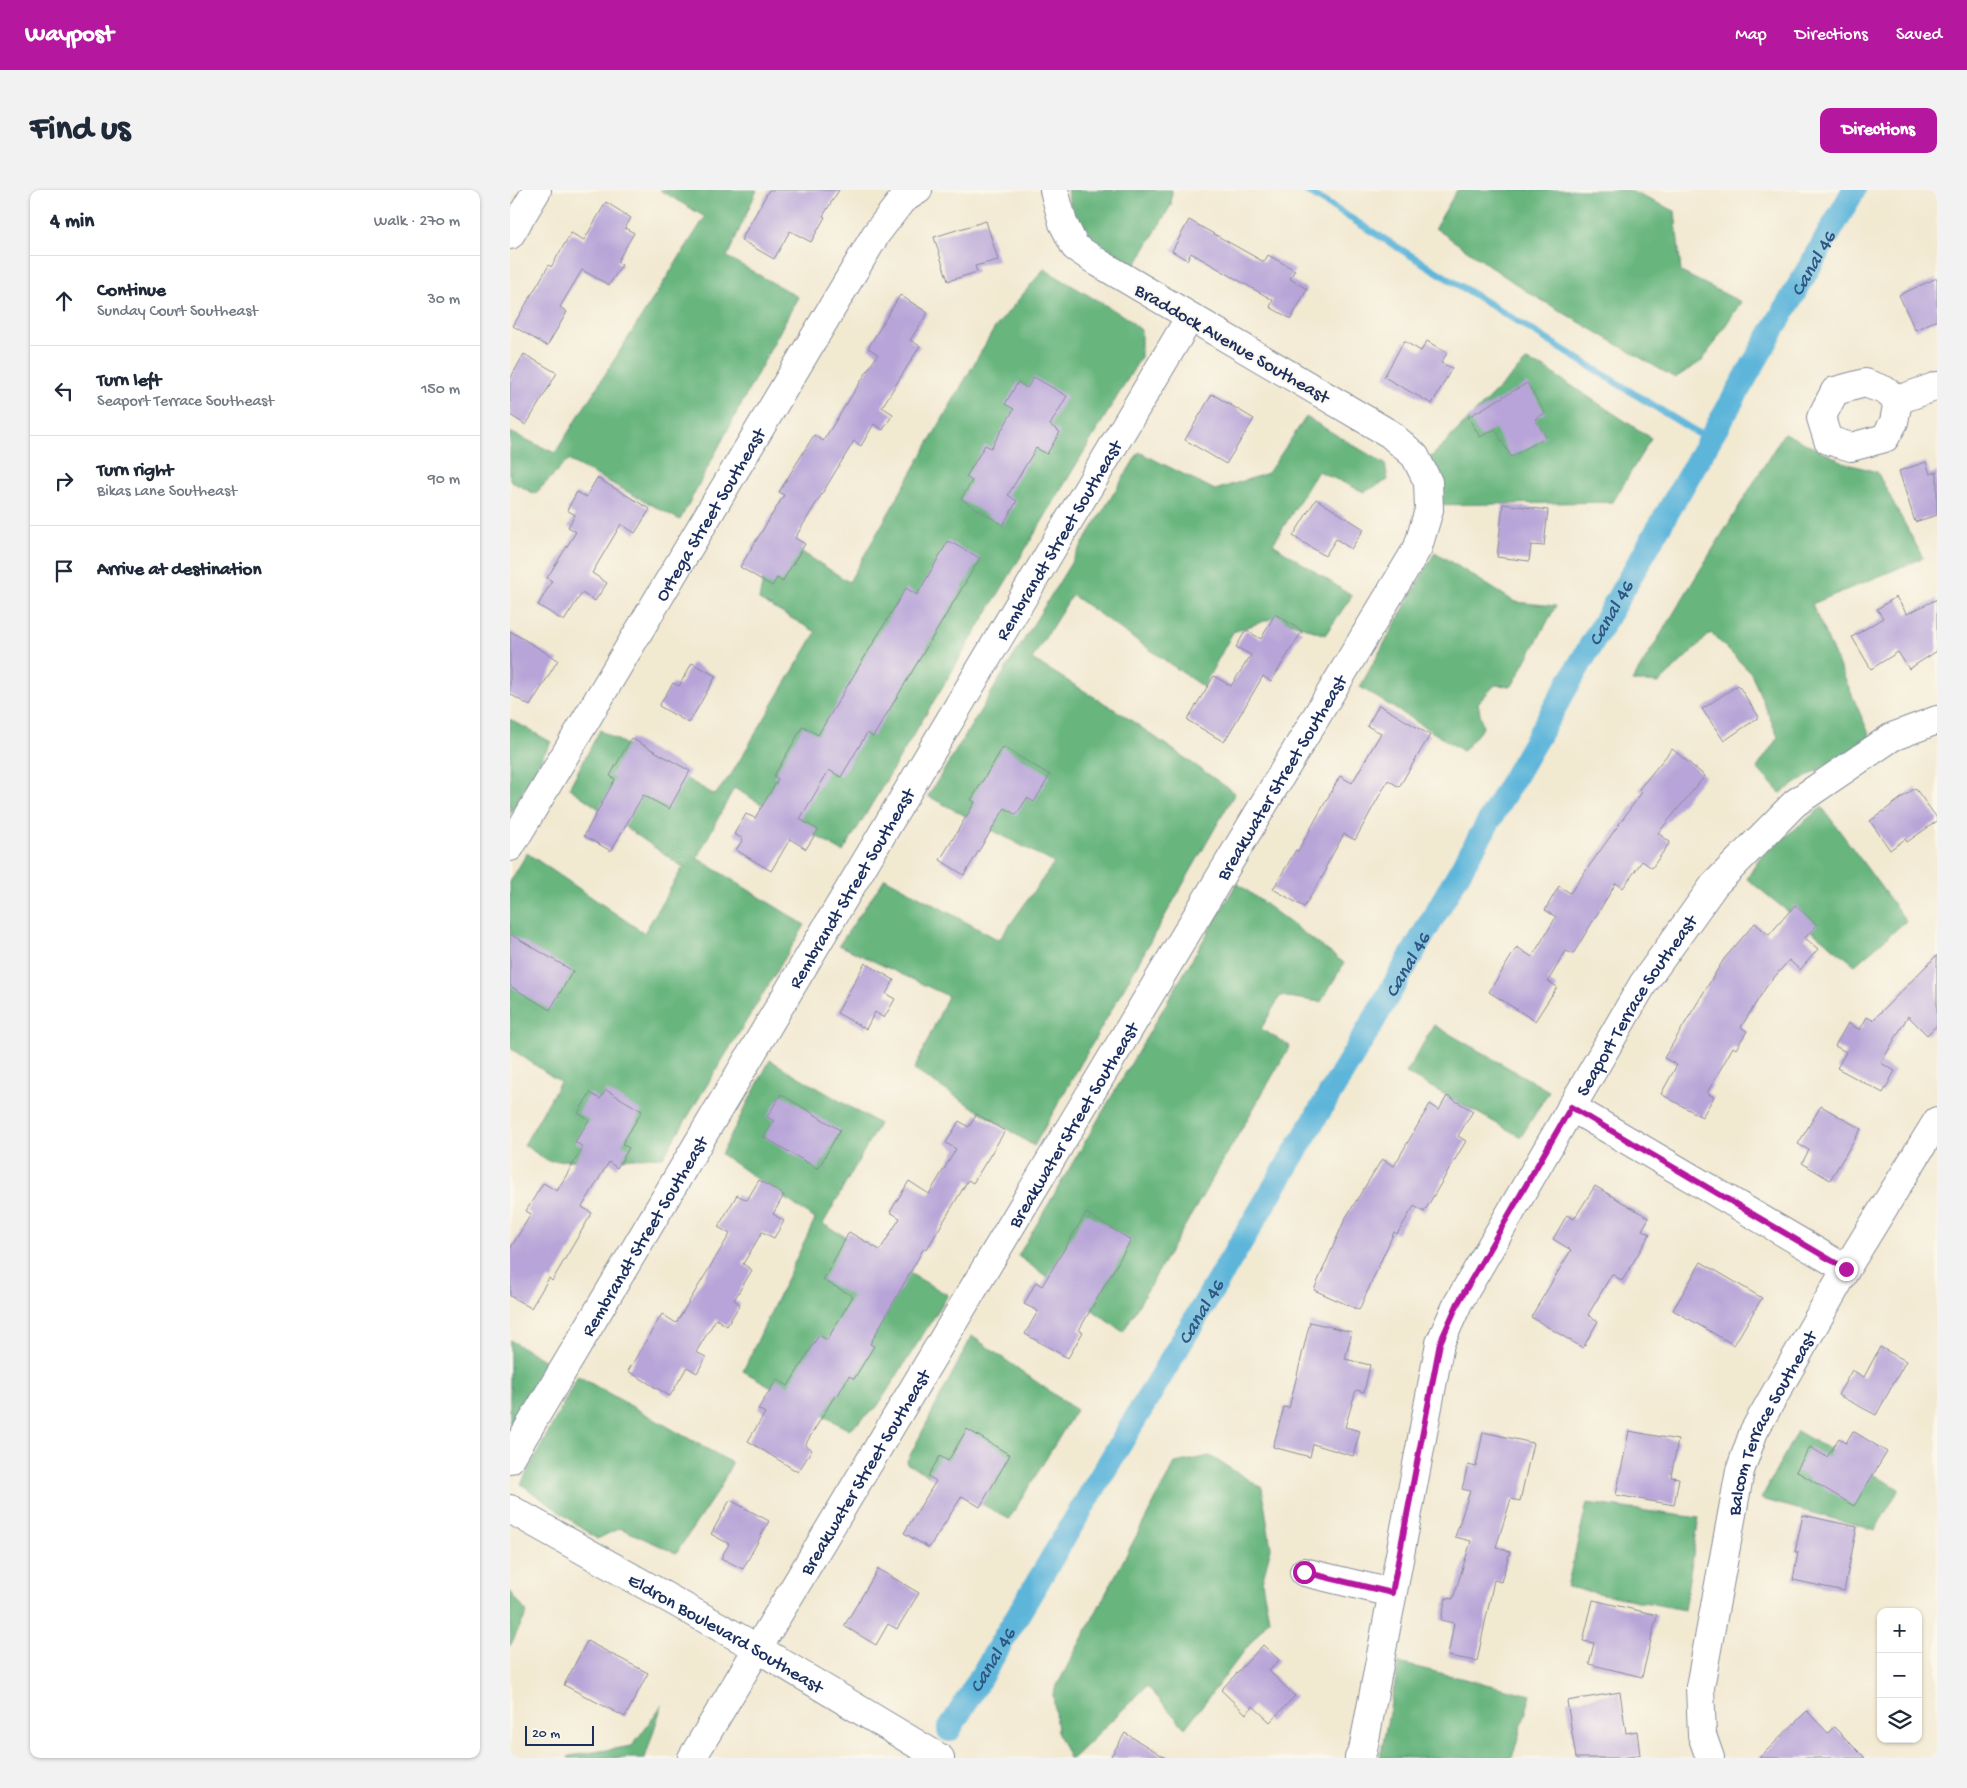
<!DOCTYPE html>
<meta charset="utf-8">
<style>
:root{--surface:#fff;--page:#f2f2f3;--text:#1f2937;--muted:#747a83;--line:#e0e1e3;--accent:#b5179e}
body{margin:0;font-family:"Gochi Hand",sans-serif;background:var(--page);color:var(--text)}
.controls{position:absolute;right:15px;bottom:15px;display:grid;overflow:hidden;border-radius:10px;box-shadow:0 1px 4px #0004}
.controls button{width:45px;height:45px;display:grid;place-items:center;padding:0;border:0;border-bottom:1px solid var(--line);background:var(--surface);color:var(--text);font:25px sans-serif}
.scale{position:absolute;left:15px;bottom:12px;width:69px;box-sizing:border-box;padding-left:5px;border:2px solid #1b2f5e;border-top:0;font-size:14px;line-height:18px;white-space:nowrap;color:#1b2f5e;-webkit-text-stroke:4px #fbf7ec;paint-order:stroke}
.stop{position:absolute;width:15px;height:15px;margin:-11px;border:4px solid #b5179e;border-radius:50%;background:#fff}
.stop.end{background:#b5179e;border-color:#fff;box-shadow:0 1px 5px #0008}
.list{margin:0;padding:0;list-style:none}
h2{display:flex;justify-content:space-between;align-items:center;height:65px;margin:0;padding:0 20px;font-size:21px}
h2 small{font-size:16px;font-weight:400;color:var(--muted)}
.list li{display:grid;grid-template-columns:32px 1fr auto;gap:15px;align-items:center;box-sizing:border-box;height:90px;padding:0 20px;border-top:1px solid var(--line)}
.list b{display:block;font-size:19px;white-space:nowrap}
.list p{margin:0;font-size:16px;white-space:nowrap;color:var(--muted)}
.list em{font-size:16px;font-style:normal;color:var(--muted)}
.icon{flex:none;width:28px;height:28px;fill:none;stroke:currentColor;stroke-width:2;stroke-linecap:round;stroke-linejoin:round}
.map{position:relative;flex:none;width:1427px;height:1568px;overflow:hidden;border-radius:10px}
header{display:flex;align-items:center;gap:30px;box-sizing:border-box;height:70px;padding:0 25px;background:var(--accent);color:#fff}
header strong{font-size:24px}
nav{display:flex;gap:28px;margin-inline-start:auto;font-size:18px}
.intro{display:flex;align-items:center;justify-content:space-between;box-sizing:border-box;height:120px;padding:0 30px}
h1{margin:0;font-size:35px}
.button{padding:12px 22px;border-radius:10px;background:var(--accent);color:#fff;font-size:18px;font-weight:700}
main{display:flex;gap:30px;padding:0 30px}
aside{flex:1;background:var(--surface);border-radius:10px;box-shadow:0 1px 4px #0004}
.map>svg:first-child{display:block}
.forest{fill:#68b57e;stroke:#42726e}
.lines{fill:none;stroke-linecap:round;stroke-linejoin:round}
.stream{stroke:#5db5da;stroke-width:7}
.canal{stroke:#5db5da;stroke-width:24}
.building{fill:#b8a4d8}
.minor-casing{stroke:#868c98;stroke-width:30}
.minor{stroke:#fff;stroke-width:28}
.route{stroke:#b5179e;stroke-width:6}
.labels{text-anchor:middle;stroke-width:4;stroke-linejoin:round;paint-order:stroke}
.street-label{font-size:19px;fill:#1b2f5e;stroke:#fbf7ec}
.water-label{font-size:20px;font-style:italic;fill:#2f5783;stroke:#fbf7ec}
</style>
<header>
<strong>Waypost</strong>
<nav><a>Map</a><a>Directions</a><a>Saved</a></nav>
</header>
<div class="intro"><h1>Find us</h1><a class="button">Directions</a></div>
<main>
<aside>
<h2>4 min<small>Walk · 270 m</small></h2>
<ul class="list">
<li><svg class="icon" aria-label="ahead" viewBox="0 0 24 24"><path d="M12 20V5M6 11l6-6 6 6"/></svg><div><b>Continue</b><p>Sunday Court Southeast</p></div><em>30 m</em></li>
<li><svg class="icon" aria-label="left" viewBox="0 0 24 24"><path d="M17 20v-9H6M10 6l-5 5 5 5"/></svg><div><b>Turn left</b><p>Seaport Terrace Southeast</p></div><em>150 m</em></li>
<li><svg class="icon" aria-label="right" viewBox="0 0 24 24"><path d="M7 20v-9h11M14 6l5 5-5 5"/></svg><div><b>Turn right</b><p>Bikas Lane Southeast</p></div><em>90 m</em></li>
<li><svg class="icon" aria-label="arrive" viewBox="0 0 24 24"><path d="M6 21V4h12l-3 4 3 4H6"/></svg><div><b>Arrive at destination</b></div></li>
</ul>
</aside>
<div class="map">
<svg width="1427" height="1568" viewBox="0 0 1427 1568">
<rect width="100%" height="100%" fill="#fbf7ec"/>
<filter id="ink" filterUnits="userSpaceOnUse"><feTurbulence type="fractalNoise" baseFrequency=".02" numOctaves="2"/><feDisplacementMap in="SourceGraphic" scale="10" xChannelSelector="R" yChannelSelector="G"/><feConvolveMatrix kernelMatrix="1 2 1 2 8 2 1 2 1" color-interpolation-filters="sRGB"/></filter>
<filter id="wash" filterUnits="userSpaceOnUse"><feTurbulence type="fractalNoise" baseFrequency=".0096" numOctaves="4" result="noise"/><feDisplacementMap in="SourceGraphic" scale="20" xChannelSelector="R" yChannelSelector="G"/><feGaussianBlur stdDeviation="1.12" result="paint"/><feColorMatrix in="noise" values="0 0 0 0 0 0 0 0 0 0 0 0 0 0 0 0 0 1.4 0 .05"/><feComposite in="paint" operator="in"/></filter>
<g filter="url(#wash)">
<rect width="100%" height="100%" fill="#f2e9d1"/>
<g class="forest">
<path d="M 150,0 L 247,0 L 217,67 L 288,107 L 170,330 L 58,270 L 25,304 L 0,291 L 0,242 L 45,263 L 195,27 Z"/>
<path d="M 557,0 L 662,0 L 661,15 L 621,83 L 568,49 Z"/>
<path d="M 947,0 L 1118,0 L 1165,21 L 1171,82 L 1231,112 L 1192,171 L 1165,188 L 1016,101 L 925,38 Z"/>
<path d="M 534,79 L 617,128 L 631,140 L 631,167 L 333,662 L 224,598 L 187,668 L 295,735 L 153,967 L 38,971 L 14,955 L 50,892 L 0,858 L 0,692 L 17,663 L 134,743 L 173,677 L 59,598 L 90,540 L 205,605 L 222,583 L 306,442 L 249,410 L 258,364 L 284,357 L 339,392 L 484,139 Z"/>
<path d="M 1016,171 L 1033,177 L 1141,248 L 1103,312 L 928,315 L 920,268 Z"/>
<path d="M 796,227 L 875,274 L 878,290 L 854,302 L 808,281 L 763,354 L 842,406 L 815,445 L 766,427 L 723,442 L 693,497 L 562,405 L 522,469 L 612,524 L 725,603 L 524,956 L 404,880 L 438,806 L 329,755 L 375,688 L 489,750 L 544,673 L 418,606 L 629,262 L 705,300 L 758,283 Z"/>
<path d="M 1274,243 L 1338,274 L 1367,282 L 1413,368 L 1302,414 L 1361,548 L 1270,603 L 1247,578 L 1268,547 L 1241,483 L 1201,443 L 1149,493 L 1122,491 Z"/>
<path d="M 925,362 L 1005,412 L 1046,416 L 1002,496 L 985,495 L 968,513 L 973,538 L 953,561 L 850,497 Z"/>
<path d="M 0,529 L 41,552 L 0,624 Z"/>
<path d="M 1312,617 L 1396,731 L 1345,775 L 1237,689 L 1250,667 Z"/>
<path d="M 727,693 L 834,773 L 811,812 L 770,806 L 751,839 L 780,856 L 613,1142 L 508,1066 Z"/>
<path d="M 924,835 L 1039,901 L 1011,947 L 896,883 Z"/>
<path d="M 260,870 L 369,934 L 313,1034 L 438,1105 L 367,1217 L 339,1240 L 233,1181 L 305,1029 L 211,964 Z"/>
<path d="M 462,1146 L 566,1220 L 499,1329 L 396,1273 Z"/>
<path d="M 0,1150 L 37,1172 L 0,1234 Z"/>
<path d="M 68,1186 L 222,1273 L 209,1299 L 166,1363 L 110,1338 L 87,1349 L 11,1294 Z"/>
<path d="M 1287,1241 L 1389,1299 L 1365,1340 L 1251,1309 Z"/>
<path d="M 700,1266 L 752,1298 L 761,1358 L 752,1392 L 759,1429 L 675,1538 L 637,1496 L 563,1568 L 559,1568 L 547,1542 L 543,1503 L 665,1273 Z"/>
<path d="M 1077,1313 L 1189,1328 L 1174,1420 L 1057,1397 Z"/>
<path d="M 0,1401 L 17,1423 L 0,1456 Z"/>
<path d="M 889,1473 L 1021,1505 L 1002,1568 L 870,1568 Z"/>
<path d="M 152,1515 L 135,1568 L 58,1568 L 59,1566 L 122,1556 Z"/>
</g>
<g class="lines">
<path class="stream" d="M 795,0 L 1199,250"/>
<path class="canal" id="s1" d="M 439,1540 L 861,835 L 1344,0"/>
</g>
<g id="blocks">
<g class="building">
<path d="M 259,0 L 329,0 L 313,26 L 315,27 L 301,52 L 280,41 L 264,69 L 231,50 Z"/>
<path d="M 96,12 L 121,28 L 115,38 L 124,43 L 107,72 L 112,75 L 99,95 L 72,80 L 50,117 L 57,122 L 37,156 L 3,136 L 39,75 L 41,77 L 61,43 L 74,50 Z"/>
<path d="M 679,30 L 754,72 L 758,65 L 785,80 L 780,89 L 797,99 L 781,129 L 760,117 L 763,110 L 740,97 L 681,63 L 677,70 L 662,61 Z"/>
<path d="M 476,31 L 488,70 L 465,76 L 467,82 L 438,91 L 424,47 Z"/>
<path d="M 1427,88 L 1427,130 L 1405,140 L 1389,105 Z"/>
<path d="M 390,105 L 418,123 L 400,150 L 410,156 L 372,217 L 383,224 L 373,240 L 364,234 L 351,256 L 344,251 L 285,348 L 295,354 L 272,392 L 267,388 L 262,396 L 230,377 L 274,305 L 269,302 L 304,245 L 313,251 L 368,164 L 358,158 Z"/>
<path d="M 894,151 L 911,161 L 917,151 L 937,163 L 931,173 L 942,178 L 922,214 L 874,187 Z"/>
<path d="M 14,164 L 47,183 L 16,235 L 0,225 L 0,189 Z"/>
<path d="M 524,187 L 557,206 L 540,235 L 550,242 L 537,264 L 526,258 L 498,305 L 507,311 L 493,335 L 451,309 L 462,291 L 456,287 L 475,255 L 481,258 L 504,219 L 495,214 L 508,192 L 517,198 Z"/>
<path d="M 1017,193 L 1035,223 L 1025,229 L 1036,247 L 1001,267 L 985,239 L 970,247 L 958,227 Z"/>
<path d="M 702,204 L 744,229 L 716,274 L 675,250 Z"/>
<path d="M 1416,272 L 1420,284 L 1427,282 L 1427,325 L 1405,332 L 1389,281 Z"/>
<path d="M 87,288 L 140,319 L 125,343 L 111,334 L 82,383 L 97,393 L 85,411 L 72,403 L 54,431 L 28,415 L 42,391 L 37,388 L 66,342 L 58,337 L 65,325 L 57,320 L 67,302 L 76,307 Z"/>
<path d="M 806,309 L 854,339 L 841,359 L 826,349 L 815,366 L 783,346 Z"/>
<path d="M 993,314 L 1038,320 L 1034,356 L 1021,355 L 1019,371 L 987,367 Z"/>
<path d="M 438,351 L 470,368 L 363,547 L 357,543 L 331,587 L 319,580 L 290,629 L 308,640 L 296,659 L 280,649 L 261,681 L 226,660 L 233,649 L 224,644 L 236,624 L 245,628 L 268,589 L 264,586 L 293,536 L 308,545 L 396,398 L 407,405 Z"/>
<path d="M 1386,407 L 1397,424 L 1427,409 L 1427,461 L 1399,479 L 1388,462 L 1361,479 L 1342,447 L 1373,428 L 1367,419 Z"/>
<path d="M 765,424 L 792,441 L 761,492 L 753,486 L 714,552 L 677,530 L 704,486 L 721,496 L 741,465 L 726,457 L 736,440 L 751,449 Z"/>
<path d="M 0,441 L 48,470 L 20,516 L 0,504 Z"/>
<path d="M 182,473 L 206,486 L 179,533 L 149,516 L 163,493 L 169,496 Z"/>
<path d="M 1228,495 L 1249,527 L 1214,551 L 1192,519 Z"/>
<path d="M 869,515 L 920,545 L 889,597 L 878,590 L 845,650 L 834,644 L 815,678 L 817,679 L 794,717 L 763,699 L 786,660 L 788,661 L 830,586 L 842,593 L 871,543 L 857,536 Z"/>
<path d="M 121,548 L 180,581 L 159,619 L 133,605 L 101,661 L 74,646 L 105,589 L 100,586 Z"/>
<path d="M 493,557 L 540,585 L 524,612 L 517,608 L 506,625 L 495,618 L 454,685 L 430,670 L 465,612 L 461,610 Z"/>
<path d="M 1162,559 L 1195,586 L 1148,643 L 1160,652 L 1142,678 L 1132,671 L 1113,698 L 1106,693 L 1063,764 L 1056,761 L 1038,791 L 1047,797 L 1025,831 L 979,802 L 1007,757 L 1022,767 L 1046,727 L 1035,720 L 1049,696 L 1060,703 L 1132,602 L 1129,599 Z"/>
<path d="M 1405,598 L 1427,628 L 1427,631 L 1397,652 L 1395,649 L 1380,660 L 1360,631 Z"/>
<path d="M 1285,715 L 1307,735 L 1295,748 L 1308,759 L 1290,780 L 1279,770 L 1256,797 L 1231,837 L 1237,841 L 1226,859 L 1223,857 L 1197,903 L 1204,907 L 1192,927 L 1151,904 L 1167,875 L 1154,868 L 1214,769 L 1245,733 L 1259,745 Z"/>
<path d="M 0,744 L 63,781 L 40,820 L 0,796 Z"/>
<path d="M 1427,765 L 1427,835 L 1417,845 L 1398,826 L 1371,873 L 1385,881 L 1373,903 L 1327,878 L 1336,862 L 1325,856 L 1338,833 L 1350,840 L 1357,827 L 1363,830 Z"/>
<path d="M 355,773 L 384,790 L 376,804 L 385,809 L 374,828 L 365,822 L 356,839 L 327,823 Z"/>
<path d="M 96,900 L 132,921 L 112,954 L 119,958 L 107,978 L 99,972 L 72,1017 L 82,1023 L 42,1091 L 39,1088 L 21,1118 L 0,1106 L 0,1059 L 21,1024 L 16,1021 L 33,993 L 47,1001 L 73,957 L 65,952 L 79,930 L 68,923 L 80,903 L 90,909 Z"/>
<path d="M 271,904 L 330,940 L 308,979 L 254,947 L 264,931 L 257,927 Z"/>
<path d="M 937,906 L 963,921 L 948,946 L 956,951 L 914,1022 L 904,1016 L 887,1044 L 884,1042 L 849,1120 L 804,1100 L 835,1029 L 872,969 L 884,976 L 920,914 L 929,920 Z"/>
<path d="M 1311,916 L 1351,939 L 1320,990 L 1292,973 L 1299,960 L 1288,954 Z"/>
<path d="M 467,924 L 495,941 L 463,993 L 458,990 L 417,1059 L 414,1058 L 360,1154 L 364,1156 L 344,1189 L 339,1186 L 328,1205 L 326,1204 L 295,1255 L 302,1260 L 288,1282 L 238,1251 L 255,1223 L 248,1219 L 267,1189 L 278,1196 L 309,1145 L 317,1150 L 343,1106 L 313,1090 L 339,1042 L 370,1060 L 390,1028 L 380,1022 L 399,991 L 419,1004 L 446,959 L 436,953 L 449,931 L 459,937 Z"/>
<path d="M 249,990 L 274,1005 L 263,1024 L 274,1031 L 264,1048 L 252,1042 L 233,1074 L 242,1080 L 224,1110 L 230,1114 L 217,1136 L 206,1129 L 186,1162 L 196,1167 L 187,1183 L 177,1177 L 160,1206 L 118,1181 L 152,1124 L 166,1133 L 220,1044 L 208,1037 L 227,1005 L 237,1010 Z"/>
<path d="M 1085,996 L 1139,1028 L 1132,1040 L 1140,1044 L 1112,1091 L 1102,1084 L 1078,1125 L 1088,1131 L 1073,1158 L 1021,1127 L 1061,1060 L 1043,1049 L 1057,1025 L 1064,1029 Z"/>
<path d="M 576,1023 L 621,1050 L 569,1140 L 573,1142 L 558,1168 L 515,1144 L 528,1121 L 514,1114 L 526,1092 L 532,1096 Z"/>
<path d="M 1191,1072 L 1252,1108 L 1224,1155 L 1163,1120 Z"/>
<path d="M 800,1132 L 842,1142 L 835,1169 L 860,1175 L 854,1202 L 846,1200 L 835,1237 L 850,1241 L 843,1266 L 803,1254 L 800,1267 L 763,1257 L 774,1217 L 779,1218 Z"/>
<path d="M 1370,1157 L 1396,1171 L 1366,1225 L 1328,1205 L 1342,1180 L 1354,1187 Z"/>
<path d="M 457,1239 L 500,1265 L 470,1317 L 452,1306 L 419,1358 L 394,1343 L 426,1291 L 418,1286 L 430,1266 L 438,1271 Z"/>
<path d="M 1119,1241 L 1168,1250 L 1161,1287 L 1169,1288 L 1164,1315 L 1106,1305 Z"/>
<path d="M 1343,1241 L 1377,1262 L 1344,1316 L 1286,1281 L 1300,1257 L 1317,1267 L 1329,1248 L 1336,1253 Z"/>
<path d="M 973,1242 L 1023,1253 L 1010,1311 L 1001,1309 L 986,1357 L 1000,1362 L 991,1392 L 984,1390 L 967,1471 L 938,1466 L 944,1433 L 931,1430 L 936,1408 L 943,1409 L 961,1351 L 945,1347 L 960,1301 L 952,1299 L 958,1275 L 966,1277 Z"/>
<path d="M 220,1310 L 259,1331 L 233,1379 L 211,1368 L 219,1354 L 201,1344 Z"/>
<path d="M 1293,1325 L 1347,1337 L 1334,1401 L 1283,1390 L 1288,1362 L 1285,1362 Z"/>
<path d="M 368,1379 L 409,1403 L 387,1439 L 378,1434 L 366,1455 L 334,1436 Z"/>
<path d="M 1083,1410 L 1147,1425 L 1132,1487 L 1079,1474 L 1084,1453 L 1073,1451 Z"/>
<path d="M 77,1451 L 138,1483 L 115,1527 L 54,1495 Z"/>
<path d="M 753,1455 L 769,1470 L 759,1481 L 785,1506 L 760,1532 L 743,1516 L 736,1524 L 711,1500 Z"/>
<path d="M 1110,1502 L 1116,1543 L 1127,1541 L 1130,1565 L 1112,1568 L 1066,1568 L 1057,1511 Z"/>
<path d="M 1297,1521 L 1318,1543 L 1324,1537 L 1355,1568 L 1249,1568 Z"/>
<path d="M 615,1543 L 656,1568 L 600,1568 Z"/>
</g>
</g>
</g>
<g filter="url(#ink)">
<use href="#blocks" fill-opacity="0" stroke="#868c98" stroke-width="1"/>
<g class="lines">
<defs>
<g id="minor">
<path d="M 0,45 L 27,0"/>
<path d="M 1355,193 L 1374,200 L 1388,210 L 1384,232 L 1375,248 L 1341,257 L 1318,250 L 1311,228 L 1325,201 Z"/>
<path d="M 1388,210 L 1427,196"/>
<path id="s2" d="M 0,657 L 366,44 L 392,10 L 408,0"/>
<path d="M 1061,917 L 1336,1079"/>
<path id="s3" d="M 0,1269 L 680,127"/>
<path id="s4" d="M 0,1319 L 247,1458 L 430,1568"/>
<path d="M 794,1382 L 882,1403"/>
<path id="s5" d="M 182,1568 L 908,357 L 919,320 L 918,292 L 905,266 L 880,244 L 589,73 L 565,57 L 553,33 L 544,0"/>
<path id="s6" d="M 849,1568 L 853,1560 L 930,1153 L 948,1113 L 1133,794 L 1204,695 L 1285,613 L 1382,547 L 1427,530"/>
<path id="s7" d="M 1200,1568 L 1192,1545 L 1190,1497 L 1230,1281 L 1244,1241 L 1336,1079 L 1427,931"/>
</g>
</defs>
<use href="#minor" class="minor-casing"/>
<use href="#minor" class="minor"/>
</g>
</g>
<g class="lines" filter="url(#ink)">
<path class="route" d="M 794,1382 L 882,1403 L 930,1153 L 948,1113 L 1061,917 L 1336,1079"/>
</g>
<g class="labels">
<g class="street-label">
<text transform="translate(723 152) rotate(30)" y="7">Braddock Avenue Southeast</text>
<text dy="7" stroke="none"><textPath href="#s2" startOffset="388">Ortega Street Southeast</textPath></text>
<text dy="7" stroke="none"><textPath href="#s3" startOffset="1070">Rembrandt Street Southeast</textPath></text>
<text dy="7" stroke="none"><textPath href="#s5" startOffset="1144">Breakwater Street Southeast</textPath></text>
<text dy="7" stroke="none"><textPath href="#s3" startOffset="665">Rembrandt Street Southeast</textPath></text>
<text dy="7" stroke="none"><textPath href="#s6" startOffset="814">Seaport Terrace Southeast</textPath></text>
<text dy="7" stroke="none"><textPath href="#s5" startOffset="739">Breakwater Street Southeast</textPath></text>
<text dy="7" stroke="none"><textPath href="#s3" startOffset="260">Rembrandt Street Southeast</textPath></text>
<text dy="7" stroke="none"><textPath href="#s7" startOffset="348">Balcom Terrace Southeast</textPath></text>
<text dy="7" stroke="none"><textPath href="#s5" startOffset="334">Breakwater Street Southeast</textPath></text>
<text dy="7" stroke="none"><textPath href="#s4" startOffset="249">Eldron Boulevard Southeast</textPath></text>
</g>
<g class="water-label">
<text dy="7" stroke="none"><textPath href="#s1" startOffset="1702">Canal 46</textPath></text>
<text dy="7" stroke="none"><textPath href="#s1" startOffset="1298">Canal 46</textPath></text>
<text dy="7" stroke="none"><textPath href="#s1" startOffset="892">Canal 46</textPath></text>
<text dy="7" stroke="none"><textPath href="#s1" startOffset="488">Canal 46</textPath></text>
<text dy="7" stroke="none"><textPath href="#s1" startOffset="82">Canal 46</textPath></text>
</g>
</g>
</svg>
<div class="controls">
<button>+</button>
<button>−</button>
<button><svg class="icon" aria-label="layers" viewBox="0 0 24 24"><path d="M12 4l9 5-9 5-9-5zM3 14l9 5 9-5"/></svg></button>
</div>
<div class="scale">20 m</div>
<div class="stop" style="left:794px;top:1382px"></div>
<div class="stop end" style="left:1336px;top:1079px"></div>
</div>
</main>
